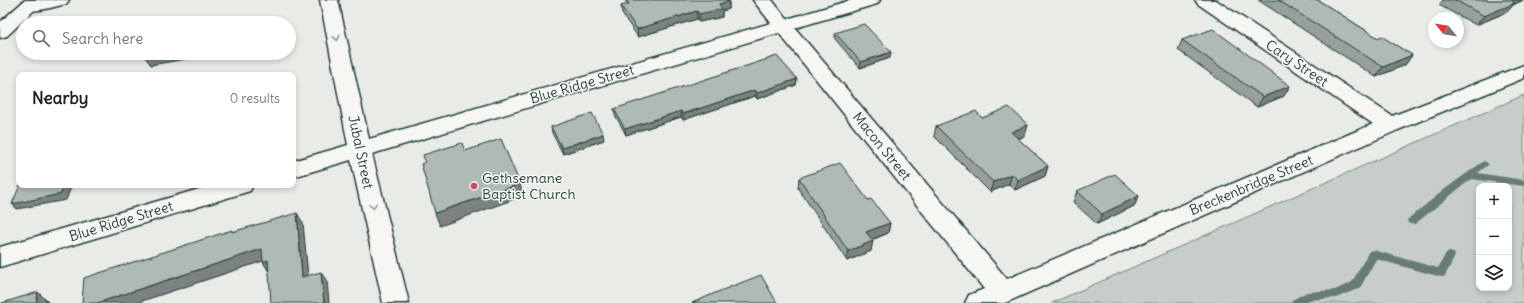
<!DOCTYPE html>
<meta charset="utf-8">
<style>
:root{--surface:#fff;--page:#f6f6f6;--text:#222;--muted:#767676;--line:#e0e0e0}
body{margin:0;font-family:Delius,sans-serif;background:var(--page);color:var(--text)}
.controls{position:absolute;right:12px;bottom:12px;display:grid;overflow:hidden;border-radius:8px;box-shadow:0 2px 6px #0003}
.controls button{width:36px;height:36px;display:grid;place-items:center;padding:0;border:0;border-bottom:1px solid var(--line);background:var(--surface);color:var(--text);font:20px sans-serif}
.compass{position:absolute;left:1428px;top:12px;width:36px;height:36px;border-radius:50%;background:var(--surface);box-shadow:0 2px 6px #0003;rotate:300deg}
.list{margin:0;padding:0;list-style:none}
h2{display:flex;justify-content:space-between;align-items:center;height:52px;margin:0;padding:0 16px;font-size:17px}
h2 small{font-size:13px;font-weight:400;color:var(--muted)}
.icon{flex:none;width:22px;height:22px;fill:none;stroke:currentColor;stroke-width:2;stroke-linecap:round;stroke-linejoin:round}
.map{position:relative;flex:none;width:1524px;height:303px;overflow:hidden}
.search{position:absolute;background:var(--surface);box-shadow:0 2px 6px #0003;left:16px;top:16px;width:280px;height:44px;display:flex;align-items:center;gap:10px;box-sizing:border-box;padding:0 14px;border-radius:22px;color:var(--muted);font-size:15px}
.panel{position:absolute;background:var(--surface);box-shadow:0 2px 6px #0003;left:16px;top:72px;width:280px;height:116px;border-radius:8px}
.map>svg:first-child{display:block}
.green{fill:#c7cec9;stroke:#73867e;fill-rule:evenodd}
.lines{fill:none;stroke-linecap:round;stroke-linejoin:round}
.stream{fill:#687c75;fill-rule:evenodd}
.street-casing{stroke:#1f3d34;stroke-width:3}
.primary-casing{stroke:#1f3d34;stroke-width:3}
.street{fill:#f6f6f2;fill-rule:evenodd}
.primary{fill:#f6f6f2;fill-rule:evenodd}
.wall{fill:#97a09c;stroke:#1f3d34}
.shaded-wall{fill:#7b827f;stroke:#1f3d34}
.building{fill:#b0bab5;stroke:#1f3d34}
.oneway{stroke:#8a9a93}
.poi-dot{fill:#d1495b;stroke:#f6f6f2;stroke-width:1.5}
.labels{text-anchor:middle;stroke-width:3;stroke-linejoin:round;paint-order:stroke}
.street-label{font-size:14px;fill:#1f3d34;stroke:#f6f6f2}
.poi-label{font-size:14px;fill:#1f3d34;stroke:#f6f6f2;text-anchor:start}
</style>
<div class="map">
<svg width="1524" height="303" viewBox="0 0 1524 303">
<rect width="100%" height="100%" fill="#e9ebe7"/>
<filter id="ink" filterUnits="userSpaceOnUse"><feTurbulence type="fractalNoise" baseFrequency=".025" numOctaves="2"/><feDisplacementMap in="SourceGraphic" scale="8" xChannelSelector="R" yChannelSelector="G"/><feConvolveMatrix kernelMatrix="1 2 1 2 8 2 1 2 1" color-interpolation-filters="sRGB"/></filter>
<g filter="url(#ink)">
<path class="green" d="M 1524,95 L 1524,303 L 1052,303 ZM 1479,186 L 1509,186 L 1509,288 L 1479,288 Z"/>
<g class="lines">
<g class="stream">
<path d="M 1484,161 L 1489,164 L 1478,173 L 1524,180 L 1524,186 L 1471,179 L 1415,224 L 1409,224 L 1407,221 L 1409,218 L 1449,186 Z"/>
<path d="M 1373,250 L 1438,268 L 1446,253 L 1450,252 L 1454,253 L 1455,256 L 1445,276 L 1441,277 L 1376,259 L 1360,288 L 1336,298 L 1309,300 L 1305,303 L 1291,303 L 1292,300 L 1307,292 L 1335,290 L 1352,282 L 1369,251 Z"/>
</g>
<defs>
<g id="street">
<path d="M 32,0 L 69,0 L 66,4 C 53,7 36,13 23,10 L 20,6 L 23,2 Z"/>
<path d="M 320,0 L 338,0 L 369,139 L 771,23 L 753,0 L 772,0 L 787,19 L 851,0 L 880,0 L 877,4 L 795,28 L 1007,279 L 1373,124 L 1198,4 L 1195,0 L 1216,0 L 1392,116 L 1524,65 L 1524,78 L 1398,130 L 1005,303 L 965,303 L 969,295 L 984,289 L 779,33 L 372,154 L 409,303 L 383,303 L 351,160 L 293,177 L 293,161 L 348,145 Z"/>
<path d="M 213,185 L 253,185 L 250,191 L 0,267 L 0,247 Z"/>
</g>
<path id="primary" d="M 25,0 L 45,0 L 7,36 L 0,38 L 0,22 Z"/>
</defs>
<use href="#street" class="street-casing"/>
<use href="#primary" class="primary-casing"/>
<use href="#street" class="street"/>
<use href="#primary" class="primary"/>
</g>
<g class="wall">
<path d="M 626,0 L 729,1 L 729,9 L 722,11 L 722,17 L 699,22 L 697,19 L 638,37 L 622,14 L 621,6 L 626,5 Z"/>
<path d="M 1258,0 L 1318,0 L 1378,38 L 1412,55 L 1405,65 L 1376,77 Z"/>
<path d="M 1443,0 L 1523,0 L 1513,5 L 1507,12 L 1476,25 L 1439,5 Z"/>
<path d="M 835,33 L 890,58 L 860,68 L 835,39 Z"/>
<path d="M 1182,40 L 1284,96 L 1257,107 L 1178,50 Z"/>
<path d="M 797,79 L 796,85 L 757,99 L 755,96 L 683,120 L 681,117 L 626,135 L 615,115 L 614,109 Z"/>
<path d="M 982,118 L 1025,136 L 1018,139 L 1048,166 L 1045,176 L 1015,190 L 1009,184 L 990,192 L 934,136 L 936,126 Z"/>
<path d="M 551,127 L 604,140 L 563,154 L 552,133 Z"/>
<path d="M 799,178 L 868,200 L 890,223 L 888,233 L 872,240 L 871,251 L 847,261 L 798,188 Z"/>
<path d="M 1077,191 L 1139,196 L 1134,206 L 1097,224 L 1073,202 Z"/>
</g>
<g class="shaded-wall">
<path d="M 1510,0 L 1523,0 L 1513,5 L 1507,12 L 1476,25 L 1484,16 Z"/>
<path d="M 729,1 L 729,9 L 722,11 L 722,17 L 699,22 L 699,14 L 719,4 Z"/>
<path d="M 697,11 L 697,19 L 638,37 L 637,29 Z"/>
<path d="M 190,15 L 194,23 L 187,23 Z"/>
<path d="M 891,52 L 890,58 L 860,68 L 861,62 Z"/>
<path d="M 159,53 L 188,53 L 186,59 L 151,65 L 144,56 Z"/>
<path d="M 1412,55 L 1405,65 L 1376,77 L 1383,67 Z"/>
<path d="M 797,79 L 796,85 L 757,99 L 757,93 Z"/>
<path d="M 1290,86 L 1284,96 L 1257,107 L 1263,97 Z"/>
<path d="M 755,90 L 755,96 L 683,120 L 683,114 Z"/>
<path d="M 681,111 L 681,117 L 626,135 L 625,129 Z"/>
<path d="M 1028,125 L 1025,136 L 1008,142 L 1011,132 Z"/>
<path d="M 603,134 L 604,140 L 563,154 L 562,148 Z"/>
<path d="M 1048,166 L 1045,176 L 1015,190 L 1018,180 Z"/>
<path d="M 1012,174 L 1009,184 L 990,192 L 993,182 Z"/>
<path d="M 520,184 L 523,196 L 440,226 L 435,213 Z"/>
<path d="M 64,185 L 72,185 L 66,200 L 17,209 L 12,204 Z"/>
<path d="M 1139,196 L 1134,206 L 1097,224 L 1102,214 Z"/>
<path d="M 297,213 L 303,223 L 309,287 L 302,277 Z"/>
<path d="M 890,223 L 888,233 L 865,242 L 866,232 Z"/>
<path d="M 873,241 L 871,251 L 847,261 L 848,251 Z"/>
<path d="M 262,249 L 269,259 L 136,303 L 97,303 Z"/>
<path d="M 268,260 L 269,272 L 263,262 Z"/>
<path d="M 321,272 L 327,281 L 329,303 L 324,303 Z"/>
<path d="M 38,292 L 48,302 L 48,303 L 36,303 Z"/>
</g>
<g class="building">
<path d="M 626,0 L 729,0 L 729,1 L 719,4 L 722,9 L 699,14 L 697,11 L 637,29 L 621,6 L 629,4 Z"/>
<path d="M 1278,0 L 1318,0 L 1378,38 L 1381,36 L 1412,55 L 1383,67 Z"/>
<path d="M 1455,0 L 1510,0 L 1515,3 L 1484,16 Z"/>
<path d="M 190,15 L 187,23 L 155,23 L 156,21 Z"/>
<path d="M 864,24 L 891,52 L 861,62 L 835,33 Z"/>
<path d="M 1213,29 L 1290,86 L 1263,97 L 1182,40 Z"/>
<path d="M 145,53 L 159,53 L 144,56 Z"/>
<path d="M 777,56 L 797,79 L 757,93 L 755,90 L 683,114 L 681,111 L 625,129 L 614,109 Z"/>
<path d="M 1009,107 L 1028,125 L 1011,132 L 1048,166 L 1018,180 L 1012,174 L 993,182 L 936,126 L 976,111 L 982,118 Z"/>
<path d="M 592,113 L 603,134 L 562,148 L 551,127 Z"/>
<path d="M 501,139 L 520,184 L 435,213 L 421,164 L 425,162 L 423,155 L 462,143 L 465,151 Z"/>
<path d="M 840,163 L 868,200 L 871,199 L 890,223 L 866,232 L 873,241 L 848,251 L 799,178 Z"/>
<path d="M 1115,174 L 1139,196 L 1102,214 L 1077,191 Z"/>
<path d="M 20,185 L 64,185 L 61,194 L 12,204 Z"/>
<path d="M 297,213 L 302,277 L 321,272 L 324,303 L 271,303 L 268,260 L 263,262 L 262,249 L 97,303 L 82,303 L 84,278 L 232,230 L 232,232 Z"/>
<path d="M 761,275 L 777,303 L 692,303 L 720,291 Z"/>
<path d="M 38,292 L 36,303 L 2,303 Z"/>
</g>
<defs><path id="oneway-chevron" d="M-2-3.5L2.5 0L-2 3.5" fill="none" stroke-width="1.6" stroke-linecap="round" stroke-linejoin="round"/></defs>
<g class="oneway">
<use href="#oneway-chevron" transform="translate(337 38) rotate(78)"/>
<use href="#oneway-chevron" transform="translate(373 206) rotate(76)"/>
</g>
</g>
<circle class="poi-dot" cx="474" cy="186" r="4"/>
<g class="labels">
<g class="street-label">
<text transform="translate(1297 63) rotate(34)" y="5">Cary Street</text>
<text transform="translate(582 84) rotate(-16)" y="5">Blue Ridge Street</text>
<text transform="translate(882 146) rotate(51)" y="5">Macon Street</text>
<text transform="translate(361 152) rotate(78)" y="5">Jubal Street</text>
<text transform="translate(1251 185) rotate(-23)" y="5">Breckenbridge Street</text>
<text transform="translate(121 221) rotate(-17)" y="5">Blue Ridge Street</text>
</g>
<g class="poi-label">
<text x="482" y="183">Gethsemane<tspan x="482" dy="16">Baptist Church</tspan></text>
</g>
</g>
</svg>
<div class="controls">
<button>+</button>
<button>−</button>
<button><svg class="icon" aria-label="layers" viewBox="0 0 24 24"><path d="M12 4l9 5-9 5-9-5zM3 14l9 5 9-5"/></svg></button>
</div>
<svg class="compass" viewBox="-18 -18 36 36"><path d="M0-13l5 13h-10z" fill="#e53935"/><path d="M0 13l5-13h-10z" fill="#767676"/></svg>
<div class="search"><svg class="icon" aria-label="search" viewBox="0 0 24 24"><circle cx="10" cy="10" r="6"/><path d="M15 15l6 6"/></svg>Search here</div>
<section class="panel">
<h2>Nearby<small>0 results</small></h2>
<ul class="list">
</ul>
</section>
</div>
